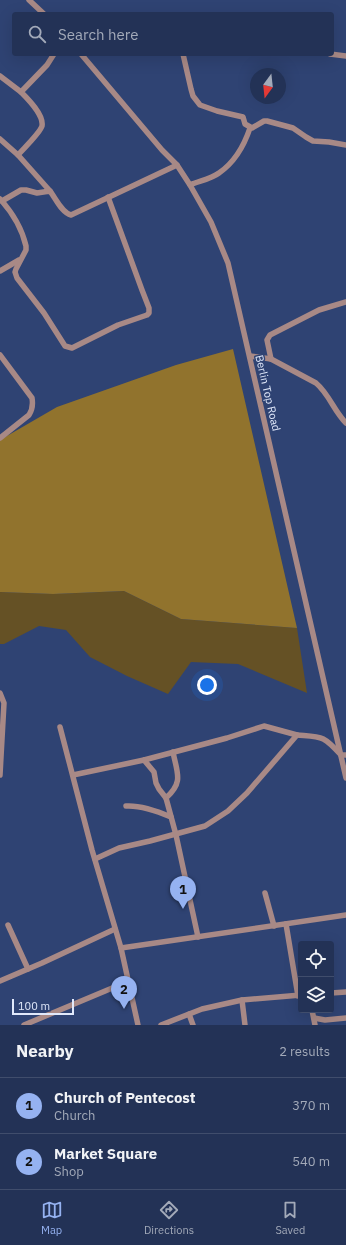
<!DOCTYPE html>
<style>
:root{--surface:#233256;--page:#2b3a5c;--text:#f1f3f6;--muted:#a3aab9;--line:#404d6c;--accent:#95b2f1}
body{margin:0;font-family:"IBM Plex Sans",sans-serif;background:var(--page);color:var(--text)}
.controls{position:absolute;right:12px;bottom:12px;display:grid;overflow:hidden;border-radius:4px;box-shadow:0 4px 16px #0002}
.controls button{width:36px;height:36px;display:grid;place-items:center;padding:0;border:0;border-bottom:1px solid var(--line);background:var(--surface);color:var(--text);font:20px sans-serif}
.compass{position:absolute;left:250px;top:68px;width:36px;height:36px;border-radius:50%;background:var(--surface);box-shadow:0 4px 16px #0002;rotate:195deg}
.scale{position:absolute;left:12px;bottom:10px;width:62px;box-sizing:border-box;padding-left:4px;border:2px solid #e1e9fb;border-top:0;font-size:11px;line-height:14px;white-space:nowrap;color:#e1e9fb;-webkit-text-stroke:3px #2f4373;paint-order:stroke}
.you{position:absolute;left:207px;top:685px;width:14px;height:14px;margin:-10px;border:3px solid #fff;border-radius:50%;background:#1a73e8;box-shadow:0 0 0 6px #1a73e833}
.badge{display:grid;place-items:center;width:26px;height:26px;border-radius:50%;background:var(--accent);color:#111;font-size:13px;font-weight:700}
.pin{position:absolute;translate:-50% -33px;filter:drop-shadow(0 1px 2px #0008)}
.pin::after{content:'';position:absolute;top:21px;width:14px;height:12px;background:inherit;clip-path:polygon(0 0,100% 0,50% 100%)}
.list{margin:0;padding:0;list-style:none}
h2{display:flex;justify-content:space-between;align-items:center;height:52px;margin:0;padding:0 16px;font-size:17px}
h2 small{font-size:13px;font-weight:400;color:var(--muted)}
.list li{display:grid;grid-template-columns:26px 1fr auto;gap:12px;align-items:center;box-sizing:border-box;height:56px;padding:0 16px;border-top:1px solid var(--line)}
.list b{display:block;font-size:15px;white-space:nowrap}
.list p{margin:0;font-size:13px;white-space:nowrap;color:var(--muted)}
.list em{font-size:13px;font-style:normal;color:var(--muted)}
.icon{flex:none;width:22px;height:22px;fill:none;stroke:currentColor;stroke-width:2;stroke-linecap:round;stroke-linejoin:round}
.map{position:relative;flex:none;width:346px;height:1025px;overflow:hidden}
.search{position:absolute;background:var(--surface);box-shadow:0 4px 16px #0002;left:12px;right:12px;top:12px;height:44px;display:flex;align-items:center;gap:10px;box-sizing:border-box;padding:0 14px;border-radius:4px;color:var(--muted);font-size:15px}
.sheet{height:164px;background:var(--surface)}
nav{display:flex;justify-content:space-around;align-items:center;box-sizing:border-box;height:56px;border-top:1px solid var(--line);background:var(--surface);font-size:11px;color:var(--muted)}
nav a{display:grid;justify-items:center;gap:2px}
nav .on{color:var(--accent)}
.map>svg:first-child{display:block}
.green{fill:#655125}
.forest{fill:#91732d}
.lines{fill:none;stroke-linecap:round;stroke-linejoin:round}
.minor{stroke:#a88986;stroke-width:5.5}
.labels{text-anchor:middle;stroke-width:3;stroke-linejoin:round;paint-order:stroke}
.street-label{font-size:11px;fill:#e1e9fb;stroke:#2f4373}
</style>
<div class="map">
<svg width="346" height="1025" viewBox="0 0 346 1025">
<rect width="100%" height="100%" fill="#2f4373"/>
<path class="green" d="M 124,591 L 181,619 L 297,628 L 307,693 L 238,664 L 191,662 L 168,694 L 127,676 L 90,657 L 66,630 L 39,626 L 4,644 L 0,644 L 0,592 L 53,594 Z"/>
<path class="forest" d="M 233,349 L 297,628 L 181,619 L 124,591 L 53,594 L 0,592 L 0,440 L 57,407 L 176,365 Z"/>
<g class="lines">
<g class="minor">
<path d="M 29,0 L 44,14"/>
<path d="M 81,54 L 162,150 L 177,165 L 190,185 L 211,222 L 228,263 L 346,778"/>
<path d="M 183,54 L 191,89 L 193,96 L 200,105 L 217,111 L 243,117 L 245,124 L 252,128 L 264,121 L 267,121 L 293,128 L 306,137 L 313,141 L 329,142 L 346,145"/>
<path d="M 330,54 L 346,56"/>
<path d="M 0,76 L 21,92"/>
<path d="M 0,139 L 18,155 C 23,149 40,133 42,126 C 44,115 28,99 21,92 L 47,65 L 54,54"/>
<path d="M 18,155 L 50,191"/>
<path d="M 190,185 C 199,181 211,179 219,173 C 235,162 244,146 250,128"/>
<path d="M 0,199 C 12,212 22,229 26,246 L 26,250 L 16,269 L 15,272 L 17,278 L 44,313 L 65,346 L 72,348 L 118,325 L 147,315 L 149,313 L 149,308 L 142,290 L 108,197"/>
<path d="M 2,201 L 21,190 L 26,190 L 37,193 L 50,191 C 56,199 62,213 71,215 L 177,165"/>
<path d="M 0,271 L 19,260"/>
<path d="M 0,355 L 32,398 C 33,404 33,409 29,415 L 0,438"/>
<path d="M 250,356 L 271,359 L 316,383 C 329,394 334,411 346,423"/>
<path d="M 271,359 L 267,340 L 270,335 L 319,310 L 346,302"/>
<path d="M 0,693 L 4,703 L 0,775"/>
<path d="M 60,727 L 92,850 L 121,948 L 138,1025"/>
<path d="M 297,735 C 322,737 323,735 341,755 L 346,755"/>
<path d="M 144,760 L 154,772 L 156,783 L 159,789 L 166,798 C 184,782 177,773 173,752"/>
<path d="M 73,775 L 144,760 L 227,738 L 264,726 L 297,735 L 247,793 L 228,811 L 205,826 L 150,841 L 119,848 L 95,859"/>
<path d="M 166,798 L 176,835 L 198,937"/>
<path d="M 126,806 C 141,805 157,811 171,817"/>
<path d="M 265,893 L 274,926"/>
<path d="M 286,924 L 298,996"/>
<path d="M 8,925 L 28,969"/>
<path d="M 121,948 L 346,915"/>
<path d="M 0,981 L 42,963 L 115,929"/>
<path d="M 331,993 L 346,992"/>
<path d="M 242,1000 L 245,1025"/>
<path d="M 312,1010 L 315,1025"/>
<path d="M 189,1014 L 193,1025"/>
<path d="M 314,1018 L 325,1020 L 346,1018"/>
<path d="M 24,1025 L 129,981"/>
<path d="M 161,1025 L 202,1009 L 242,1000 L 301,995"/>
</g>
</g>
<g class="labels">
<g class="street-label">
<text transform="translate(268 393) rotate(77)" y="4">Berlin Top Road</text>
</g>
</g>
</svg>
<div class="controls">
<button><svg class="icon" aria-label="locate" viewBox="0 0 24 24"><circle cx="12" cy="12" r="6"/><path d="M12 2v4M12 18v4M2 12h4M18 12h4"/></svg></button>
<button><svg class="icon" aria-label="layers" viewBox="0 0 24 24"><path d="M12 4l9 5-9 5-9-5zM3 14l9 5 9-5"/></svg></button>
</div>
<svg class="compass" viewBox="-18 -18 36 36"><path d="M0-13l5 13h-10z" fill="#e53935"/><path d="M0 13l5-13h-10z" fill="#a3aab9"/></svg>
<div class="scale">100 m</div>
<div class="you"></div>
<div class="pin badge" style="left:183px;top:909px">1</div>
<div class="pin badge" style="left:124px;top:1009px">2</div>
<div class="search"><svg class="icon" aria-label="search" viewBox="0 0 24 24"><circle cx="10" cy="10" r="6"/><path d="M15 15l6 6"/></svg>Search here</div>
</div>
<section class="sheet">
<h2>Nearby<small>2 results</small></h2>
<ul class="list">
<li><span class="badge">1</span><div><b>Church of Pentecost</b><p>Church</p></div><em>370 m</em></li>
<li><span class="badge">2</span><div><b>Market Square</b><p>Shop</p></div><em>540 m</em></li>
</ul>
</section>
<nav>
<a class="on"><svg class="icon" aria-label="map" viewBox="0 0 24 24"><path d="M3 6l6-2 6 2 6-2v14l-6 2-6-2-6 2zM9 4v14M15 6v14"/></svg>Map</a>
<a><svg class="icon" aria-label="directions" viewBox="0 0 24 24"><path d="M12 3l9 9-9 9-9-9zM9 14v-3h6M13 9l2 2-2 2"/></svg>Directions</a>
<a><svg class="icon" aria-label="saved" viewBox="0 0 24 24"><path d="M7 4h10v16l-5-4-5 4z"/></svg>Saved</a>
</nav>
